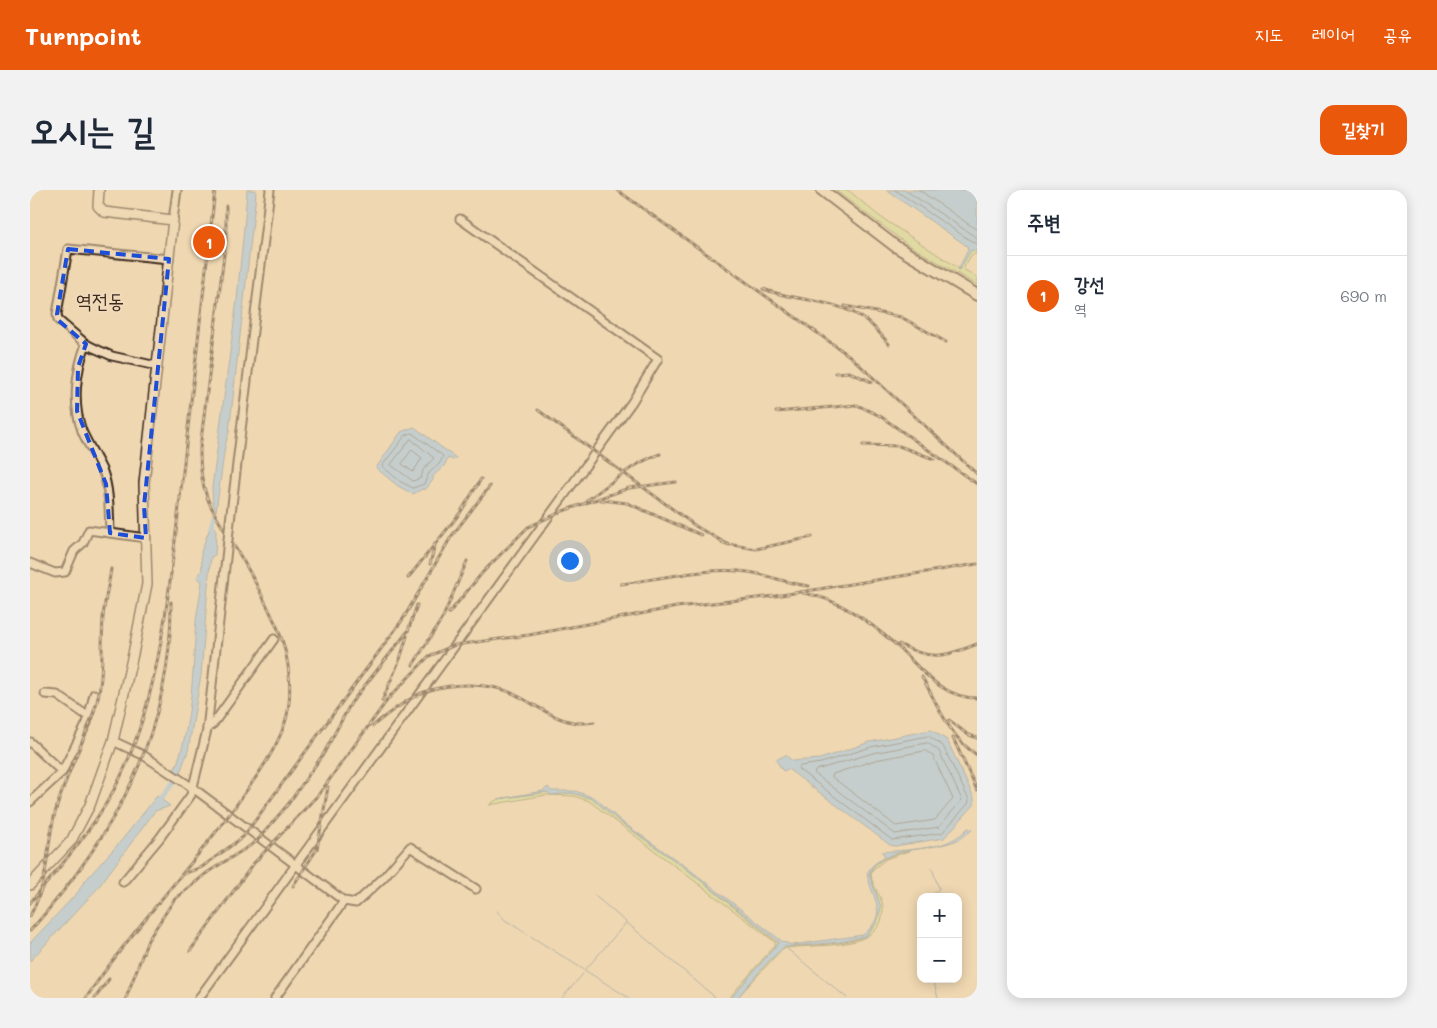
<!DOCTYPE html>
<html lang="ko">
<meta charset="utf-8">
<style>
:root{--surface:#fff;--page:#f2f2f3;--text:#1f2937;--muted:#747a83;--line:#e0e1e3;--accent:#ea580c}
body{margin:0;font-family:Mali,"Poor Story",sans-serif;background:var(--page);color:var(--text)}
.controls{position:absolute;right:15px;bottom:15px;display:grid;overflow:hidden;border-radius:10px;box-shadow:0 2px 12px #0003}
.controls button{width:45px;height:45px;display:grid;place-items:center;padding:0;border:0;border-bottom:1px solid var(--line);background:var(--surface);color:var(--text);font:25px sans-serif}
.you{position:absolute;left:539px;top:370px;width:18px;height:18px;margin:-12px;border:4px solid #fff;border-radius:50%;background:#1a73e8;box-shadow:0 0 0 8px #1a73e833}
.badge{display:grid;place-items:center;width:32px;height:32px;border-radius:50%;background:var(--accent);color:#fff;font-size:16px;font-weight:700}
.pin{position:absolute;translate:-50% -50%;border:2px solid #fff;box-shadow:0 1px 5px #0006}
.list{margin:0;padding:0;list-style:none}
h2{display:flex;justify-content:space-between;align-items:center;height:65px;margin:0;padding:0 20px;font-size:21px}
h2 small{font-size:16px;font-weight:400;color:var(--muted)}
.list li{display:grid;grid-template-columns:32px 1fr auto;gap:15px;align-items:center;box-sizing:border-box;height:80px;padding:0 20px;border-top:1px solid var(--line)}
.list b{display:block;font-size:19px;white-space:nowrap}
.list p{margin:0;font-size:16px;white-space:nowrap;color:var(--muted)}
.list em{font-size:16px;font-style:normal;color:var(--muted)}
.map{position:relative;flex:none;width:947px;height:808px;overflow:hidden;border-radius:15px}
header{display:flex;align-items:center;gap:30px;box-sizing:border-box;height:70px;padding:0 25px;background:var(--accent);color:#fff}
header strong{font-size:24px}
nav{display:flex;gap:28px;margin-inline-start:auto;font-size:18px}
.intro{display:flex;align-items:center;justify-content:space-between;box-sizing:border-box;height:120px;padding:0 30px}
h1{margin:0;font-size:35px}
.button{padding:12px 22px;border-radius:15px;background:var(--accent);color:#fff;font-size:18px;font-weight:700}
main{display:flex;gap:30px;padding:0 30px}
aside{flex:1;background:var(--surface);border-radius:15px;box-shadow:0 2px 12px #0003}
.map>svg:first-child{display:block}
.green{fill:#cfde91;stroke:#858458}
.water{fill:#94c4ef;stroke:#70869b}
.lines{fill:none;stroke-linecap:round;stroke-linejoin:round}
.shore{stroke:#5f6872;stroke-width:1}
.stream{stroke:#70869b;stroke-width:1}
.canal{stroke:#94c4ef;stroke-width:5}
.minor-casing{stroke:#3b2a1e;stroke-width:11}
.major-casing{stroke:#3b2a1e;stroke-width:12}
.highway-casing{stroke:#3b2a1e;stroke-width:14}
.minor{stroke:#f0d9b8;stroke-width:7}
.major{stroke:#f0d9b8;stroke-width:9}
.highway{stroke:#f0d9b8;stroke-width:10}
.rail-casing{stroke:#3b2a1e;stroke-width:3}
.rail{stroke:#f0d9b8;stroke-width:1;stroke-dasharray:4;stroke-linecap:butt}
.minor-bridge-casing{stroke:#3b2a1e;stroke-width:11;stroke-linecap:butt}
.minor-bridge{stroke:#f0d9b8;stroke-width:7}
.marked{fill:none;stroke:#1d4ed8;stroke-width:4;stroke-dasharray:10 6;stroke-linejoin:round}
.labels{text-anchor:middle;stroke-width:4.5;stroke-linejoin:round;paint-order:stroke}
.quarter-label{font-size:20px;fill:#3b2a1e;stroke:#f0d9b8}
</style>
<header>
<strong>Turnpoint</strong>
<nav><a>지도</a><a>레이어</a><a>공유</a></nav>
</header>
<div class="intro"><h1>오시는 길</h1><a class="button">길찾기</a></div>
<main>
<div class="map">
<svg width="947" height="808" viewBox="0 0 947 808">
<rect width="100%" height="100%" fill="#efd7b1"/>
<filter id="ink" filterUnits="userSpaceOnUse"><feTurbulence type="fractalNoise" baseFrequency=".02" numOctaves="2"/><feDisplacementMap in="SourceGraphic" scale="10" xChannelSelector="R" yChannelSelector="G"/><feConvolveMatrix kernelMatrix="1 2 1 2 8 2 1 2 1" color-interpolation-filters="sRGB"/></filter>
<g filter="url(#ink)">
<g class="green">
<path d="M 805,0 L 818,0 L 849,26 L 928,78 L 929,80 L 941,60 L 947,61 L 947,64 L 942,64 L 933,79 L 947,87 L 947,95 L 877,54 Z"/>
<path d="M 518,602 L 542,603 L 563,609 L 590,632 L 654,677 L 749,754 L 701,808 L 699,808 L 745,755 L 745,752 L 559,611 L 544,606 L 516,605 L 459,615 L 468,609 Z"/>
<path d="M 884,659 L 856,669 L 842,680 C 838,693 852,704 853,717 C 855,765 781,752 752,759 L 707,808 C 716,798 743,761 753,757 C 757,755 764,757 768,756 C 785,755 828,754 839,743 C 877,702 795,680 884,659 Z"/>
</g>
<g class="water">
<path d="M 217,0 L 226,0 L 225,13 L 199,242 L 195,256 L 186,321 L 183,314 L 182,298 L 207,110 C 210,74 215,37 217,0 Z"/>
<path d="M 856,0 L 947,0 L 947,61 L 941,60 L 930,79 L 928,80 L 938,60 L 937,56 Z"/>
<path d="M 384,237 L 426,268 L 424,270 L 418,268 L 414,276 L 403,286 L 403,290 L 395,300 L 392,299 L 383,304 L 368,296 L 346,278 L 371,242 Z"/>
<path d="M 182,332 L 186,342 L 185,365 L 181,367 L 179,383 L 171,485 L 158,561 L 148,588 L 142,585 C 160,551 163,486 165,448 C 165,428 170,411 172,391 L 167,388 L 172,380 L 171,362 Z"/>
<path d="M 901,540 L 917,550 L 944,608 L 944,615 L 914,648 L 865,656 L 860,655 L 758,579 L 753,581 L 746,570 L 756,565 L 762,571 L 790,569 L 840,552 Z"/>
<path d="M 518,597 L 521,601 L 545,601 L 565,608 L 592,632 L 655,676 L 753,752 L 762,755 L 833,745 C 861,722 841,709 837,683 L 842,676 L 855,666 L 852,662 C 881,659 918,661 938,638 L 942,640 C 936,644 931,649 925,651 C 901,661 850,656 839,684 L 851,717 L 847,732 L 836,746 L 810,752 L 754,757 L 737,773 L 707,808 L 701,808 L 749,752 L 654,677 L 590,632 L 563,609 L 542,603 L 521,605 L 517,602 L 468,609 L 513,601 Z"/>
<path d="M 127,606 L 140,616 L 125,621 L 67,699 L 0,771 L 0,753 L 48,702 L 54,692 L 91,651 Z"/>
</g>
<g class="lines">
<g class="shore">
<path d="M 865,0 L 947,55"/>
<path d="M 875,0 L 947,48"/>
<path d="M 889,0 L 947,40"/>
<path d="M 382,243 L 413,266 L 410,273 L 399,283 L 394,294 L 383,298 L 371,292 L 352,276 L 375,246 Z"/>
<path d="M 381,249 L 404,268 L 393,280 L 391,288 L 383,291 L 361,275 Z"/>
<path d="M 382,260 L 392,268 L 383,282 L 372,274 Z"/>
<path d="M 899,546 L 913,556 L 939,610 L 938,614 L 912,643 L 862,650 L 768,579 L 770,576 L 791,573 L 841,557 Z"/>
<path d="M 898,553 L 909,561 L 932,610 L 909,637 L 865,644 L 784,583 L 786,580 L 843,563 Z"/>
<path d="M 896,561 L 903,566 L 923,609 L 905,630 L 866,636 L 802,587 L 803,584 L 845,570 Z"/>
</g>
<g class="stream">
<path d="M 564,705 L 686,808"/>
<path d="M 900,707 L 909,699 L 902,678"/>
<path d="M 467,721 L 475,730 L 599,808"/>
<path d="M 756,758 L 817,808"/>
<path d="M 556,779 L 596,733"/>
<path d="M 903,789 L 908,808"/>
<path d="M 532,808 L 553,784"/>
</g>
<g class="canal">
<path d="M 181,338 L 184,326"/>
<path d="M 126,614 L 143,593 L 146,584"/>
</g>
<defs>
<g id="minor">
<path d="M 143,30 L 147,0"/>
<path d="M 56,154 C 46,181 42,213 52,241 C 58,255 67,268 73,282 C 80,301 79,323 80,343"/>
<path d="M 127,176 L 82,166 L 66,159 L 56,154 L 28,130 L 27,124 L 38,59 L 139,69"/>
<path d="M 199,340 L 240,0"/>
<path d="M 0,373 L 25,383 L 35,382 L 44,361 L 53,353 L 59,340 L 116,348"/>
<path d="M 15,504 L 27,505 L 59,527"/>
<path d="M 177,538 L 183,534 L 244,449"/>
<path d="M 83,551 L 113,565 L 163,598 L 314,711 L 326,713 L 353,688 L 380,657 L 446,699"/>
<path d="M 0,552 L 32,582"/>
<path d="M 0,612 L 32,582 L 57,533 L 64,504"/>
<path d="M 93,692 L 129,649 L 161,605 L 177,540 L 198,350"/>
<path d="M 169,808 L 602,212 L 628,169 L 430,29"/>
<path d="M 245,808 L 314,711"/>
</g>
<path id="major" d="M 0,695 L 41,651 L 60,615 L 83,551 L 103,464 L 117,394 L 114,293 L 143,30 L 74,22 L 68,16 L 69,0"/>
<path id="highway" d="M 792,0 L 865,56 L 947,105"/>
</defs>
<use href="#minor" class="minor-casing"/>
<use href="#major" class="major-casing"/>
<use href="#highway" class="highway-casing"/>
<use href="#minor" class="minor"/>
<use href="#major" class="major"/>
<use href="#highway" class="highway"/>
<defs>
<g id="rail">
<path d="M 587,0 L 821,167 L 947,284"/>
<path d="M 733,99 C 767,112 806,108 837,131 C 845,137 852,146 859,154"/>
<path d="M 815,116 L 871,127 L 916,152"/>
<path d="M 805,183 L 819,182 L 842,192"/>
<path d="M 508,220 L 667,337 L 699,355"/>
<path d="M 746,222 L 827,215 L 850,226 L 947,294"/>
<path d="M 833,255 L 869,256 L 904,269"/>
<path d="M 557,310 C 582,293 601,274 630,264"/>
<path d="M 571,310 L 597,313 L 671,345"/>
<path d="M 692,353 L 726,359 L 782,347"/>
<path d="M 400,374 L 405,355"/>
<path d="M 378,388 L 430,323 L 451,289"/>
<path d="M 591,394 C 628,389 683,376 718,382 C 739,385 758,394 779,396"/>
<path d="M 773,403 C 808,408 840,432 866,455 C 890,477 910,508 947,508"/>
<path d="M 419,423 L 453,382 L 498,337 L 533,321 L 599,298 L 646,292"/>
<path d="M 869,454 C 901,471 915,467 947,454"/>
<path d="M 383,475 L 413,427 L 437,371"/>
<path d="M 892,487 C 908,515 919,547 947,565"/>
<path d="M 357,510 L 399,466 L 425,455 L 499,445 L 647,417 L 745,406 L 947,374"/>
<path d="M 352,511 L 370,469 L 377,446"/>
<path d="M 919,530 L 937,544 L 947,548"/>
<path d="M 343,536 C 354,526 383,505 397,501 C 422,493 459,492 484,504 C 511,517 533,538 564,532"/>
<path d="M 923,548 L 947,600"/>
<path d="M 153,684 L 172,677 L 213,647 L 373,429 L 421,347 L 460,296"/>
<path d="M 263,696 L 287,659 L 298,597"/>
<path d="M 0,713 C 34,672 69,633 92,584 C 131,498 139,401 150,308 C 162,205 173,103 185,0"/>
<path d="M 0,726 C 20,688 15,664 24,627 C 34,587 55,551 67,512 C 74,485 71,456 73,428 C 74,412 79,395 81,379"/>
<path d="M 0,741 C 85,645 142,543 141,412"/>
<path d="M 160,761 L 224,673 L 289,604 L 361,505"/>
<path d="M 56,808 C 101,741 157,682 205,617 C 223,591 243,566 254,536 C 264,508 260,467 248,439 C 236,413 223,386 208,362 C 184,323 169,307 170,258 L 196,49 L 196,16"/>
<path d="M 65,808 L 79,789"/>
<path d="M 96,808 L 118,750 L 144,710 L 178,682 L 226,652 L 259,613 L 294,563 L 321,513 L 378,441 L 387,415"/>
</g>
</defs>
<use href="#rail" class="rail-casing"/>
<use href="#rail" class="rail"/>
<defs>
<path id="minor-bridge" d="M 198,350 L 199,340"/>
</defs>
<use href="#minor-bridge" class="minor-bridge-casing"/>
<use href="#minor-bridge" class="minor-bridge"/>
</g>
</g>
<path d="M0 0H947V808H0ZM 38,59 L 139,69 L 114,316 L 116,348 L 80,343 L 76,294 L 47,221 L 48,177 L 56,154 L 28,130 L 27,124 Z" fill="#efd7b1" fill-opacity=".55" fill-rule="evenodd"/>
<path class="marked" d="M 38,59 L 139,69 L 114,316 L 116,348 L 80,343 L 76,294 L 47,221 L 48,177 L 56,154 L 28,130 L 27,124 Z"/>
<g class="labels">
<g class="quarter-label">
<text x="70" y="118">역전동</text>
</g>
</g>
</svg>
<div class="controls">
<button>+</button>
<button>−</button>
</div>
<div class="you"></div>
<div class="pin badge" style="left:179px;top:52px">1</div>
</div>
<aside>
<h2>주변<small></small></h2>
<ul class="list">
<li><span class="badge">1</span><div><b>강선</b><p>역</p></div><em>690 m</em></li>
</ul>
</aside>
</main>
